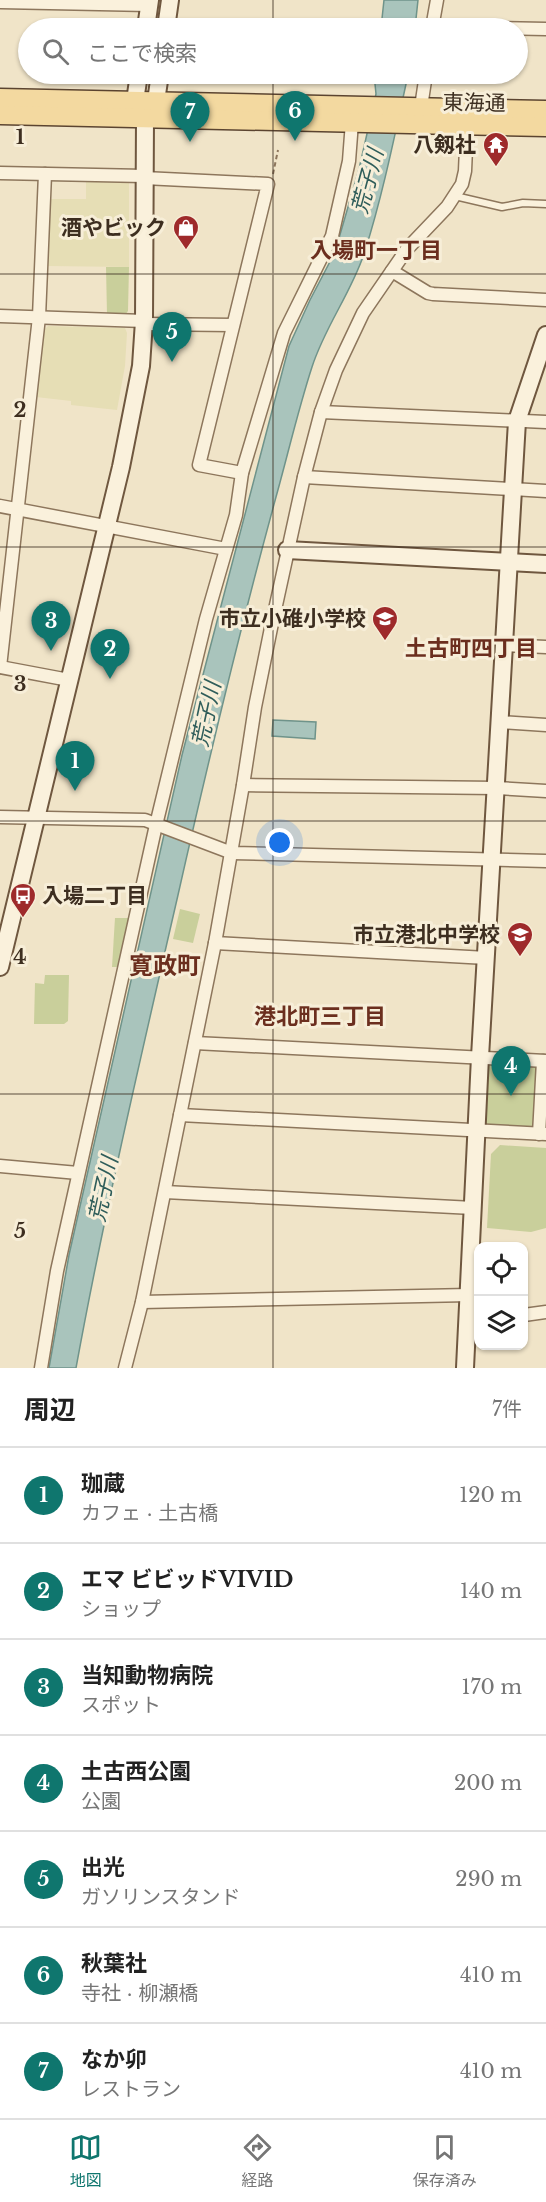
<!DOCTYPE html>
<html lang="ja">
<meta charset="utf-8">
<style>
:root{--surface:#fff;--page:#f2f2f2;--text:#222;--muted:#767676;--line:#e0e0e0;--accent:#0f766e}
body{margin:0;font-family:"Libre Baskerville","Noto Sans JP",serif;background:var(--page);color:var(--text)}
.controls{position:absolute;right:18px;bottom:18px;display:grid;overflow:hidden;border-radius:12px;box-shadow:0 2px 4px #0004}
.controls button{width:54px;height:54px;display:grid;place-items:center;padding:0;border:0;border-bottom:2px solid var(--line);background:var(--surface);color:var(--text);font:30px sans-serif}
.you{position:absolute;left:280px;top:843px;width:21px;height:21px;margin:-15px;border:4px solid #fff;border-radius:50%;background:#1a73e8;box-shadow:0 0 0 9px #1a73e833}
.badge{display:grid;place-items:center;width:39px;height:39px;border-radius:50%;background:var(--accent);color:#fff;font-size:20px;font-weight:700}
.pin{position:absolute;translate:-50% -50px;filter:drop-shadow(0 2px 3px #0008)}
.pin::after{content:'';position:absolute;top:32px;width:21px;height:18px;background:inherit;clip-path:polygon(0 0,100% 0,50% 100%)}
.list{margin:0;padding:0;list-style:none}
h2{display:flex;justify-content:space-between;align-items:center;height:78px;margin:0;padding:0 24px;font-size:26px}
h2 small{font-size:20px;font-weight:400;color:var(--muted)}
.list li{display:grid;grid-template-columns:39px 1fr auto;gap:18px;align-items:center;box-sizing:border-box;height:96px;padding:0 24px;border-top:2px solid var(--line)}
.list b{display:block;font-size:22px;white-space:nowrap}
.list p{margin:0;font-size:20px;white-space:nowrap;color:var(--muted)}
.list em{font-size:20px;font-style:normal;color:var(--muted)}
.icon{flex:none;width:33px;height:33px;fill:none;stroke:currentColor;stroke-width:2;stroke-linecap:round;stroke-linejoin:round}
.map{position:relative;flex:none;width:546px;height:1368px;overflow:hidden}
.search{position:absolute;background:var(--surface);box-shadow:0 2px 4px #0004;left:18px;right:18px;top:18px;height:66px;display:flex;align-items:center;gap:15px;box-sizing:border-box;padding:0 21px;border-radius:33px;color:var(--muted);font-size:22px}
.sheet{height:750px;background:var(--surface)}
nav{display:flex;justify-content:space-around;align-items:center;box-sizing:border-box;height:84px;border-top:2px solid var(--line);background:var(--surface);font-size:16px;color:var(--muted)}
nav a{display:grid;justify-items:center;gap:3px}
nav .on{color:var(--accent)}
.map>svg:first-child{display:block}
.farmland{fill:#e6deb5}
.green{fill:#c9cf9b}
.water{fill:#a9c4bc;stroke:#6f938a;stroke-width:1.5}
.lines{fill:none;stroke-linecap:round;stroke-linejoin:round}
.lane-casing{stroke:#8d765c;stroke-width:9}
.street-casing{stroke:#8d765c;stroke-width:15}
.secondary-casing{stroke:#6f573f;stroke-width:20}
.primary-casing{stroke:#5b4430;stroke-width:21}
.path{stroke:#8d765c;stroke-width:2;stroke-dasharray:4.5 3;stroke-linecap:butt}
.lane{stroke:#faf1dc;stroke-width:6}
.street{stroke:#faf1dc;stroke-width:12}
.secondary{stroke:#faf1dc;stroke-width:16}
.primary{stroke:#f3d9a0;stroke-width:18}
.grid{fill:none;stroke:#3d2e20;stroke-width:1.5;stroke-opacity:0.55}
.labels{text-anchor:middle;stroke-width:6;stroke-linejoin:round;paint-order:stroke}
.street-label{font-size:21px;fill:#3d2e20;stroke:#f7eed8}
.poi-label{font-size:21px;font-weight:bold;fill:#3d2e20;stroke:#f7eed8;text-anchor:end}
.water-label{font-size:22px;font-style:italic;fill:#2f5d5a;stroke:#f7eed8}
.neighbourhood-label{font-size:22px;font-weight:bold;fill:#6b2e1e;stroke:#f7eed8}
.quarter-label{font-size:24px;font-weight:bold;fill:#6b2e1e;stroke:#f7eed8}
.grid-label{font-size:20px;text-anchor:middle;font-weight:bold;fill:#3d2e20;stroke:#f7eed8;stroke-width:6;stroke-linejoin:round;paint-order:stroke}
</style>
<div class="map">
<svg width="546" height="1368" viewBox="0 0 546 1368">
<rect width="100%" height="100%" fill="#f0e4c8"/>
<g class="farmland">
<path d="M 86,178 L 129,179 L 129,267 L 47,266 L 50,199 L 86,199 Z"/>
<path d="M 48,326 L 125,328 L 127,333 L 125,366 L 117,410 L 71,405 L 71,401 L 36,397 L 44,330 Z"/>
</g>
<g class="green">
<path d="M 106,267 L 129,267 L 128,311 L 125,315 L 107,315 Z"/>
<path d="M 180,909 L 200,914 L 193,943 L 173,939 Z"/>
<path d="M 115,918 L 129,918 L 118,967 L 112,967 Z"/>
<path d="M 45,975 L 69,975 L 68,1021 L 64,1024 L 34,1024 L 35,983 L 44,984 Z"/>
<path d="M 492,1064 L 536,1066 L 538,1069 L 536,1126 L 532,1129 L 490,1127 L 484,1122 L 487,1068 Z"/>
<path d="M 500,1145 L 546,1148 L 546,1228 L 531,1232 L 487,1228 L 491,1154 Z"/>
</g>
<g class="water">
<path d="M 384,0 L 418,0 L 415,28 L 381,28 Z"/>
<path d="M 374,74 L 418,74 L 408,75 C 395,134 383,194 365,251 C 352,292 325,326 312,367 C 298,410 288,454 276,497 C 240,629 208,762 178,895 C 142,1052 105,1209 76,1368 L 49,1368 L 69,1255 L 182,755 L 289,346 L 310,300 L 335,252 L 359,169 L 376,94 Z"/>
<path d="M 273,720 L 316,722 L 315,739 L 272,736 Z"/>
</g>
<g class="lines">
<defs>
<path id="lane" d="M 455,196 L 502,207 L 523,203 L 546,204"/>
<g id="street">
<path d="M 0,2 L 149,5"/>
<path d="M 433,27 L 546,29"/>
<path d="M 432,28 L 437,0"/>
<path d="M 421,107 L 426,74"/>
<path d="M 0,173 L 144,176"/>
<path d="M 144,178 L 268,184 L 199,465 L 242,473"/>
<path d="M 392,271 L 428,293 L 433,294 L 546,300"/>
<path d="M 0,316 L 144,321"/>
<path d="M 144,324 L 233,325"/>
<path d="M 321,412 L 546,422"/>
<path d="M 304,477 L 546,491"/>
<path d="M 0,506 L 226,549"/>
<path d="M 505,645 L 546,647"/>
<path d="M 0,667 L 39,317 L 45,174"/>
<path d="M 0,667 L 69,680"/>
<path d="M 500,722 L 546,725"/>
<path d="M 243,785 L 497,788 L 546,791"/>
<path d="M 0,817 L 145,820 L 232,853 L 546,861"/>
<path d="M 215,943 L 487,958"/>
<path d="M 195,1043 L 546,1061"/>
<path d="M 180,1115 L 546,1134"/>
<path d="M 539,1134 L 543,1061"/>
<path d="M 0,1166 L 78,1173"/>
<path d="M 165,1192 L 473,1208"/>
<path d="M 142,1302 L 469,1295"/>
<path d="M 524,1315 L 546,1312"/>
<path d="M 41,1368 L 57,1271 L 156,825 L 206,619 L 236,515 L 242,473 L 284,333 L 332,236 L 349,161 L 352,122"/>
<path d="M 125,1368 L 142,1302 L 215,943 L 243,785 L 255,707 L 271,628 L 304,477 L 321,412 L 336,370 L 363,313 L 407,249 L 447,207 L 462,184 L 465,171 L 467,125"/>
</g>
<g id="secondary">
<path d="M 146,28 L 150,0"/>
<path d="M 166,28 L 170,0"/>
<path d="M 148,112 L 156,101 L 160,74"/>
<path d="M 287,550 L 546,564"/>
<path d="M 0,967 L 121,467 L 141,366 L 144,321 L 145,118 L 135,101 L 139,74"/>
<path d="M 465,1368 L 480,1057 L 517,421 L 546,335"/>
</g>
<g id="primary">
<path d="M 0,98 L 546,110"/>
<path d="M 0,115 L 546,127"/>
</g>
</defs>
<use href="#lane" class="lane-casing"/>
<use href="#street" class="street-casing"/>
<use href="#secondary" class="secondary-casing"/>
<use href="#primary" class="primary-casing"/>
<path class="path" d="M 273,174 L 278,150"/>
<use href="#lane" class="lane"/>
<use href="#street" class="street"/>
<use href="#secondary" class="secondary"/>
<use href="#primary" class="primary"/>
</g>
<path class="grid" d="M 273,0 L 273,28M 273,74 L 273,1368M 0,274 L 546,274M 0,547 L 546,547M 0,821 L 546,821M 0,1094 L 546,1094"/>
<defs>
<symbol id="temple-pin" viewBox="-11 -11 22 30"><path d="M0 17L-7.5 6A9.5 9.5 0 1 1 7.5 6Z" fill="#9e2a2b" stroke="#f7eed8"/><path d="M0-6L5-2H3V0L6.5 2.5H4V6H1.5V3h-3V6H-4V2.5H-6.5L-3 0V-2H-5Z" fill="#fff"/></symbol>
<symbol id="shop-pin" viewBox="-11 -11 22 30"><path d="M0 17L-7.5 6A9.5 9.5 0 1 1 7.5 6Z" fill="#9e2a2b" stroke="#f7eed8"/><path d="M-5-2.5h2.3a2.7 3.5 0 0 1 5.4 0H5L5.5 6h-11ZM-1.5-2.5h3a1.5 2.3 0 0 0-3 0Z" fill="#fff"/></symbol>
<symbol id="school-pin" viewBox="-11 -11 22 30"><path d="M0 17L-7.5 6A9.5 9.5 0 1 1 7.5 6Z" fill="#9e2a2b" stroke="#f7eed8"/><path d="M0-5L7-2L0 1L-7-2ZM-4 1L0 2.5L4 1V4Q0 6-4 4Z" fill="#fff"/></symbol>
<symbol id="bus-pin" viewBox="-11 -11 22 30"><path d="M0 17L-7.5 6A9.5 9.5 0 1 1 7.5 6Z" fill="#9e2a2b" stroke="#f7eed8"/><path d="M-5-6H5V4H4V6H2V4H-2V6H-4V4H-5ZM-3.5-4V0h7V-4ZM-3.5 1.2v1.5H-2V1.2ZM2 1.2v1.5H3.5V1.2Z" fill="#fff"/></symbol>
</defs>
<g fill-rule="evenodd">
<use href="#temple-pin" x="481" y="130" width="30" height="40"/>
<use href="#shop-pin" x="171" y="213" width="30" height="40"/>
<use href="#school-pin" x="370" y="604" width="30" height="40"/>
<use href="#bus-pin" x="8" y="881" width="30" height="40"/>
<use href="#school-pin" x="505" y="920" width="30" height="40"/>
</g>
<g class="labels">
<g class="street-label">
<text transform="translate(474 103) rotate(1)" y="7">東海通</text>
</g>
<g class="poi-label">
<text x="476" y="152">八剱社</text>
<text x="166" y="235">酒やビック</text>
<text x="366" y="626">市立小碓小学校</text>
<text x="42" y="903" text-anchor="start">入場二丁目</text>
<text x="500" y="942">市立港北中学校</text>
</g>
<g class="water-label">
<text transform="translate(367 181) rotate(-75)" y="8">荒子川</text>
<text transform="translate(206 714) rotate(-78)" y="8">荒子川</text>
<text transform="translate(103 1189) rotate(-78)" y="8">荒子川</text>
</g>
<g class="neighbourhood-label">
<text x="376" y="258">入場町一丁目</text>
<text x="471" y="656">土古町四丁目</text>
<text x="320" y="1024">港北町三丁目</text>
</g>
<g class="quarter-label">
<text x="165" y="974">寛政町</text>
</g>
</g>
<g class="grid-label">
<text x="20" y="144">1</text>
<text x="20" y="417">2</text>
<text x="20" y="691">3</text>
<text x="20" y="964">4</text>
<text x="20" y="1238">5</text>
</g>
</svg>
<div class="controls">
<button><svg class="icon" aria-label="locate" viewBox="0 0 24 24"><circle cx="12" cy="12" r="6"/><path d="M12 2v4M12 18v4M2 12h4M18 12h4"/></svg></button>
<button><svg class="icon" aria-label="layers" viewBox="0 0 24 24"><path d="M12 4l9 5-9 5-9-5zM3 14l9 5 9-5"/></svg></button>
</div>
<div class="you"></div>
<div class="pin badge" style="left:75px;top:791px">1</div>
<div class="pin badge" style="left:110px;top:679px">2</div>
<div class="pin badge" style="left:51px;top:651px">3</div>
<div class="pin badge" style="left:511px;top:1096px">4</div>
<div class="pin badge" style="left:172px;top:362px">5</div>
<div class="pin badge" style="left:295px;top:141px">6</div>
<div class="pin badge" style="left:190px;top:142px">7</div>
<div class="search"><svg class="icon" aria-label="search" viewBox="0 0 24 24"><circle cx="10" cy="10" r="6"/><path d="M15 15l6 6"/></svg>ここで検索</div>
</div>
<section class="sheet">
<h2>周辺<small>7件</small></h2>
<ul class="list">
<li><span class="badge">1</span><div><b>珈蔵</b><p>カフェ · 土古橋</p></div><em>120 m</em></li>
<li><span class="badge">2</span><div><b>エマ ビビッドVIVID</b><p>ショップ</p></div><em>140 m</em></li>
<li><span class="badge">3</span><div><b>当知動物病院</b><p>スポット</p></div><em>170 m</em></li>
<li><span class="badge">4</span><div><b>土古西公園</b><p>公園</p></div><em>200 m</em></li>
<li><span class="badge">5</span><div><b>出光</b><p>ガソリンスタンド</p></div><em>290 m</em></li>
<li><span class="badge">6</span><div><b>秋葉社</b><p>寺社 · 柳瀬橋</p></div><em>410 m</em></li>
<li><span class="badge">7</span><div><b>なか卯</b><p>レストラン</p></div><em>410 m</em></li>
</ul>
</section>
<nav>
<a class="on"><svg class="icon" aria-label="map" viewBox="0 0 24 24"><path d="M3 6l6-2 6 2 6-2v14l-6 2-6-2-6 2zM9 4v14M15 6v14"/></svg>地図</a>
<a><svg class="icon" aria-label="directions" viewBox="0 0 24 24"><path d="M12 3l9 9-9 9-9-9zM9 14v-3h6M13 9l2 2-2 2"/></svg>経路</a>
<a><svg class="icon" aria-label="saved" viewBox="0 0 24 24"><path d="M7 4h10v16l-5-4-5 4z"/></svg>保存済み</a>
</nav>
